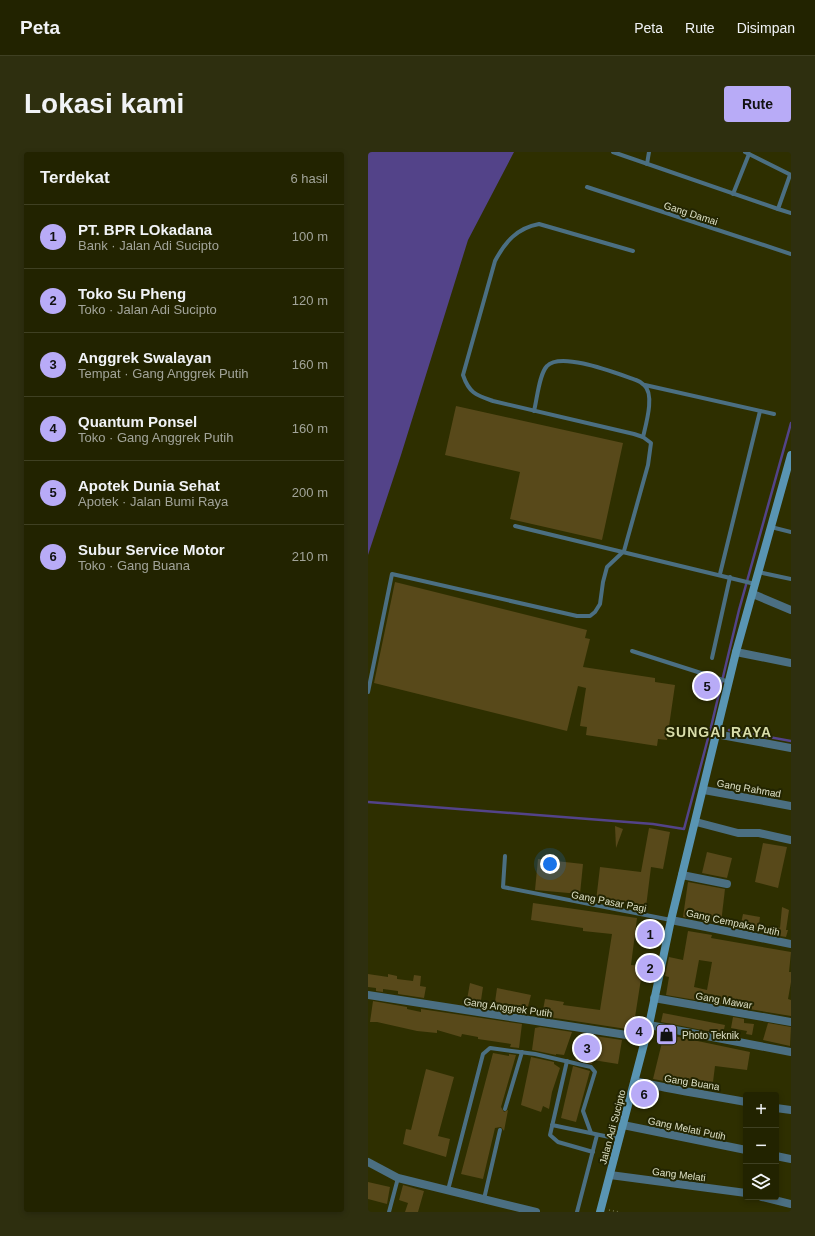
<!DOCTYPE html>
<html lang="id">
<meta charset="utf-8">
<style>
:root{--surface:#222300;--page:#2e2f0f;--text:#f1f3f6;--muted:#a2a499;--line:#3f4022;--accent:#b8abf7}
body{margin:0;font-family:Helvetica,sans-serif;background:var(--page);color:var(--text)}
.controls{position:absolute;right:12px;bottom:12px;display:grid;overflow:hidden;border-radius:4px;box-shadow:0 2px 6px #0003}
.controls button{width:36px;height:36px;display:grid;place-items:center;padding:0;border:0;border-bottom:1px solid var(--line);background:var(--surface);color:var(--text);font:20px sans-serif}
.you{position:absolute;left:182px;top:712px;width:14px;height:14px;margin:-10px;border:3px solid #fff;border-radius:50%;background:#1a73e8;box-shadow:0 0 0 6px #1a73e833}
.badge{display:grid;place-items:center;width:26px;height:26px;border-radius:50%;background:var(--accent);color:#111;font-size:13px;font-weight:700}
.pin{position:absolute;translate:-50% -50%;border:2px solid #fff;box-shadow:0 1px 4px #0006}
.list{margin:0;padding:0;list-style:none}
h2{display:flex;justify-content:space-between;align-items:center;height:52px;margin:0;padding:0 16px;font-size:17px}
h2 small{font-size:13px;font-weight:400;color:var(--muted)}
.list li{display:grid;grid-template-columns:26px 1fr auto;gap:12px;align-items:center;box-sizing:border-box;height:64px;padding:0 16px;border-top:1px solid var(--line)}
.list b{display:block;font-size:15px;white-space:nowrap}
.list p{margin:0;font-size:13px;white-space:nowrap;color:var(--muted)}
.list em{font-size:13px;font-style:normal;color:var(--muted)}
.icon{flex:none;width:22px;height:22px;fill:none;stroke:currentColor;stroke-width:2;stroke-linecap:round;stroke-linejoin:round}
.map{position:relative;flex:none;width:423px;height:1060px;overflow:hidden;border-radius:4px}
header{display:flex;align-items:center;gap:24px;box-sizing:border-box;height:56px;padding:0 20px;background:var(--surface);border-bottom:1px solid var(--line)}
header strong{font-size:19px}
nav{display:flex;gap:22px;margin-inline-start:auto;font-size:14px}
.intro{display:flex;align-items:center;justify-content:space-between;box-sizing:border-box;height:96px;padding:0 24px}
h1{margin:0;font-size:28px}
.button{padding:10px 18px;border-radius:4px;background:var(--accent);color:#111;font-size:14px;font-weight:700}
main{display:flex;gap:24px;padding:0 24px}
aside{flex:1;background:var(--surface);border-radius:4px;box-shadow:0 2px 6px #0003}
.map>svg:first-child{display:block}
.water{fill:#534389}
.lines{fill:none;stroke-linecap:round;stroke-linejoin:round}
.stream{stroke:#534389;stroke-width:2.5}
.building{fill:#58491a;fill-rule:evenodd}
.path{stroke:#6b6d45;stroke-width:1.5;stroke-dasharray:1 3;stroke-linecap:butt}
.service{stroke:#4b6f82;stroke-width:4}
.minor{stroke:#4b6f82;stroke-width:8}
.tertiary{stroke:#4b6f82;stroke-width:8}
.secondary{stroke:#5995b3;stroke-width:8}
.labels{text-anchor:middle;stroke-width:4;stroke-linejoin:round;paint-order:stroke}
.street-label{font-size:10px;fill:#dde0c6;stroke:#232501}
.poi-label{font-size:10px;fill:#dde0c6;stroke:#232501;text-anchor:start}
.district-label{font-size:14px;font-weight:bold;letter-spacing:1px;fill:#d9ddaa;stroke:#232501}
</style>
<header>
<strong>Peta</strong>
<nav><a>Peta</a><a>Rute</a><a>Disimpan</a></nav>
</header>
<div class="intro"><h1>Lokasi kami</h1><a class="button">Rute</a></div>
<main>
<aside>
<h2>Terdekat<small>6 hasil</small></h2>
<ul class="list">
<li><span class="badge">1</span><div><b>PT. BPR LOkadana</b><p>Bank · Jalan Adi Sucipto</p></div><em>100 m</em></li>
<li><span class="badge">2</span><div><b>Toko Su Pheng</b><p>Toko · Jalan Adi Sucipto</p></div><em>120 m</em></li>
<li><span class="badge">3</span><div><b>Anggrek Swalayan</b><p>Tempat · Gang Anggrek Putih</p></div><em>160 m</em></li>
<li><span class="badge">4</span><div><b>Quantum Ponsel</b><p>Toko · Gang Anggrek Putih</p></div><em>160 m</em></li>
<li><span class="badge">5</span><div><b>Apotek Dunia Sehat</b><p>Apotek · Jalan Bumi Raya</p></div><em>200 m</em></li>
<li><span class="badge">6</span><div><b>Subur Service Motor</b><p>Toko · Gang Buana</p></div><em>210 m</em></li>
</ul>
</aside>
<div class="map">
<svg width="423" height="1060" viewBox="0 0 423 1060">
<rect width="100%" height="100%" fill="#2e2f00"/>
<path class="water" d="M 0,0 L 146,0 L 100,88 L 33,303 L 0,403 Z"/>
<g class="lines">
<g class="stream">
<path d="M 361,578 L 423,589"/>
<path d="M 0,650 L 285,672 L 316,677 L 343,575 L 371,458 L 423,271"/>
</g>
</g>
<g class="building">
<path d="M 88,254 L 255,291 L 234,388 L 142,367 L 152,320 L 77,303 Z"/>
<path d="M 27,430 L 219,478 L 217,486 L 222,487 L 215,515 L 287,526 L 287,530 L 307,533 L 299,588 L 290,587 L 289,594 L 218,583 L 219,575 L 212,574 L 218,536 L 210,534 L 199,579 L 6,531 Z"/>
<path d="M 247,674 L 255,677 L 248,696 Z"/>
<path d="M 281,676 L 302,680 L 295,717 L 283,715 L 278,755 L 228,749 L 232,715 L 273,720 Z"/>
<path d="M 395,691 L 419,695 L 410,736 L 387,730 Z"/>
<path d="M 339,700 L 364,706 L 359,726 L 334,721 Z"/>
<path d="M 170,707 L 215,712 L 212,742 L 167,738 Z"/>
<path d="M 320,730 L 357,737 L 353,771 L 315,765 Z"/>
<path d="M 165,751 L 269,766 L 263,813 L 275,814 L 265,878 L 174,864 L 177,847 L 196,850 L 195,853 L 232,858 L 244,782 L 215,779 L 215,776 L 163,768 Z"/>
<path d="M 414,755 L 421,758 L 418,778 L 420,778 L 418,785 L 405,783 L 407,774 L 412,776 Z"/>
<path d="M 375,762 L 392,765 L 390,779 L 372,776 Z"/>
<path d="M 320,779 L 344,783 L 343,786 L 423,800 L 421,820 L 423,820 L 423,830 L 420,847 L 423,848 L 423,864 L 298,843 L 301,825 L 297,824 L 301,805 L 315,808 ZM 331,808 L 344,810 L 339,838 L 326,835 Z"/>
<path d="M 0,822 L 20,825 L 20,822 L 29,824 L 29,827 L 45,829 L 46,823 L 53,824 L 52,834 L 58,835 L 56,846 L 30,842 L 30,839 L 15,837 L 15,840 L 8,839 L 8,836 L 0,835 Z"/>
<path d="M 102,831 L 115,835 L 112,855 L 98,853 Z"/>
<path d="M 129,836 L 163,843 L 158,862 L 126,857 Z"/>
<path d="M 5,849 L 39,855 L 39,857 L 53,860 L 53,857 L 154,872 L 151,896 L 142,895 L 143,892 L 110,887 L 110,885 L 94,882 L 93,885 L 69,878 L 69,881 L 49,879 L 9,870 L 2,870 Z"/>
<path d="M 295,861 L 357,873 L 355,882 L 293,870 Z"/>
<path d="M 365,865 L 376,867 L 376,871 L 386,872 L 384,883 L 378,882 L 379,879 L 363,876 Z"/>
<path d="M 400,871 L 423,875 L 422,894 L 395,888 Z"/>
<path d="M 172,875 L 204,880 L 196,903 L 188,902 L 188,903 L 164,898 L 167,876 Z"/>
<path d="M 213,882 L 254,888 L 250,912 L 225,908 L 224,912 L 207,908 Z"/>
<path d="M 296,882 L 382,900 L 379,918 L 347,914 L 344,938 L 285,927 Z"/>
<path d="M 125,901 L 141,904 L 141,902 L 148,903 L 133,955 L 136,960 L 140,958 L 136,979 L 133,975 L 127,976 L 115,1027 L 93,1022 Z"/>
<path d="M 163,905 L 186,910 L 186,912 L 192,916 L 184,940 L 181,957 L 175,954 L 173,960 L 153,953 Z"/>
<path d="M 205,914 L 222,919 L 208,970 L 193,966 Z"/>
<path d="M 58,917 L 86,925 L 70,984 L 82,987 L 78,1005 L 35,992 L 38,977 L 43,978 Z"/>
<path d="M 0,1030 L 22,1035 L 19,1052 L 0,1047 Z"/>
<path d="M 35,1033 L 56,1039 L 50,1060 L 37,1060 L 40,1051 L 31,1048 Z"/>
</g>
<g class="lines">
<path class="path" d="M 241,1058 L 251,1060"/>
<g class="service">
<path d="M 245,0 L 410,57"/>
<path d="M 377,0 L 423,23"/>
<path d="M 279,12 L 281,0"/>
<path d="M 422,23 L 410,57 L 423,61"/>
<path d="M 219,35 L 423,102"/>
<path d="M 365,42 L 381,2"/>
<path d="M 277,233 L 406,262"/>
<path d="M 166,259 C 169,248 171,222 179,214 C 193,199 250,222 268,228 C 271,229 274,231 276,233 C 287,242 278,272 275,285"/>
<path d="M 147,374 L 387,432"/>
<path d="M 403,375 L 423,380"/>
<path d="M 390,420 L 423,427"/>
<path d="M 352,422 L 392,259"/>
<path d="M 264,499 L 358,529"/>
<path d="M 344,506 L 362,425"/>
<path d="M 0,540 L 24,422 L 209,464 L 222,464 L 227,460 L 232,452 L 235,430 L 239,415 L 256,399 L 280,313 L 283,291 L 275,285 L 266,282 L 125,249 C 108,243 101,241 95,223 L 127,109 C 137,90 149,76 171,72 L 265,99"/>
<path d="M 137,704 L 135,735 L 303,768"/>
<path d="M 199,909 L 182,983 L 190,990 L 225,1000"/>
<path d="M 137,957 L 154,900"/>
<path d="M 184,973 L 251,987"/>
<path d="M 80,1038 L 115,902 L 122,896 L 167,902 L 223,915 L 227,920 L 215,959 L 223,981"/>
<path d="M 116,1047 L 132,978"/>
<path d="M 21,1060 L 30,1026"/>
<path d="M 209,1060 L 229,983"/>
</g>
<g class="minor">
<path d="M 385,442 L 423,458"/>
<path d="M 368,500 L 423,511"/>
<path d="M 336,638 L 423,654"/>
<path d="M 328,670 L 370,681 L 391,681 L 423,688"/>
<path d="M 314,723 L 359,732"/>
<path d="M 303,768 L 423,792"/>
<path d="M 0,843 L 278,886"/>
<path d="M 286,846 L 423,870"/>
<path d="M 281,873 L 423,900"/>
<path d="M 267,929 C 304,938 341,943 378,950"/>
<path d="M 408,956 L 423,958"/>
<path d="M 255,973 L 378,998"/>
<path d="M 408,1004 L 423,1007"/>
<path d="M 0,1010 L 30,1026 L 168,1060"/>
<path d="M 242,1023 L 378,1041"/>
<path d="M 394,1045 L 423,1052"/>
</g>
<path class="tertiary" d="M 348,582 L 423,596"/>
<path class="secondary" d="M 232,1060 L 281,873 L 303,768 L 368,500 L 423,303"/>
</g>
<defs>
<symbol id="shop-square" viewBox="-11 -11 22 22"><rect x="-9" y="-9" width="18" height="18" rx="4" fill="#b8abf7" stroke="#232501"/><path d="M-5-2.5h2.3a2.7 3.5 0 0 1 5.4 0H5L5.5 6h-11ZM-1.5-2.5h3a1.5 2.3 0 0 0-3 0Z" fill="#111"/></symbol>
</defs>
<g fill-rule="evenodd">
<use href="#shop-square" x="286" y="870" width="25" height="25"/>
</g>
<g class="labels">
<g class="street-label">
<text transform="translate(323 61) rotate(18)" y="4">Gang Damai</text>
<text transform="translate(381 636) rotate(10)" y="4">Gang Rahmad</text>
<text transform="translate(241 749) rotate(11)" y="4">Gang Pasar Pagi</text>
<text transform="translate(365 770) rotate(12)" y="4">Gang Cempaka Putih</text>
<text transform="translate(356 848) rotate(10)" y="4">Gang Mawar</text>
<text transform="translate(140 855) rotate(8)" y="4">Gang Anggrek Putih</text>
<text transform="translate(324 930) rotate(9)" y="4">Gang Buana</text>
<text transform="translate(244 975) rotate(-75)" y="4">Jalan Adi Sucipto</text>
<text transform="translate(319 976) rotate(12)" y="4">Gang Melati Putih</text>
<text transform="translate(311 1022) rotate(7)" y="4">Gang Melati</text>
</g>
<g class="poi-label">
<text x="314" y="887">Photo Teknik</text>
</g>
<g class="district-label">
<text x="351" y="585">SUNGAI RAYA</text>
</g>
</g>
</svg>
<div class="controls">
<button>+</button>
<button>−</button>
<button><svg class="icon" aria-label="layers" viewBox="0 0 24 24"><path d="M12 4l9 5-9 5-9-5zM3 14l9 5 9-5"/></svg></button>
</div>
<div class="you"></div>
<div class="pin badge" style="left:282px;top:782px">1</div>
<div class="pin badge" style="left:282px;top:816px">2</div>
<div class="pin badge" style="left:219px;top:896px">3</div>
<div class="pin badge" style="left:271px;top:879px">4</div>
<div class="pin badge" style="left:339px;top:534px">5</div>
<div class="pin badge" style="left:276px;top:942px">6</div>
</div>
</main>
